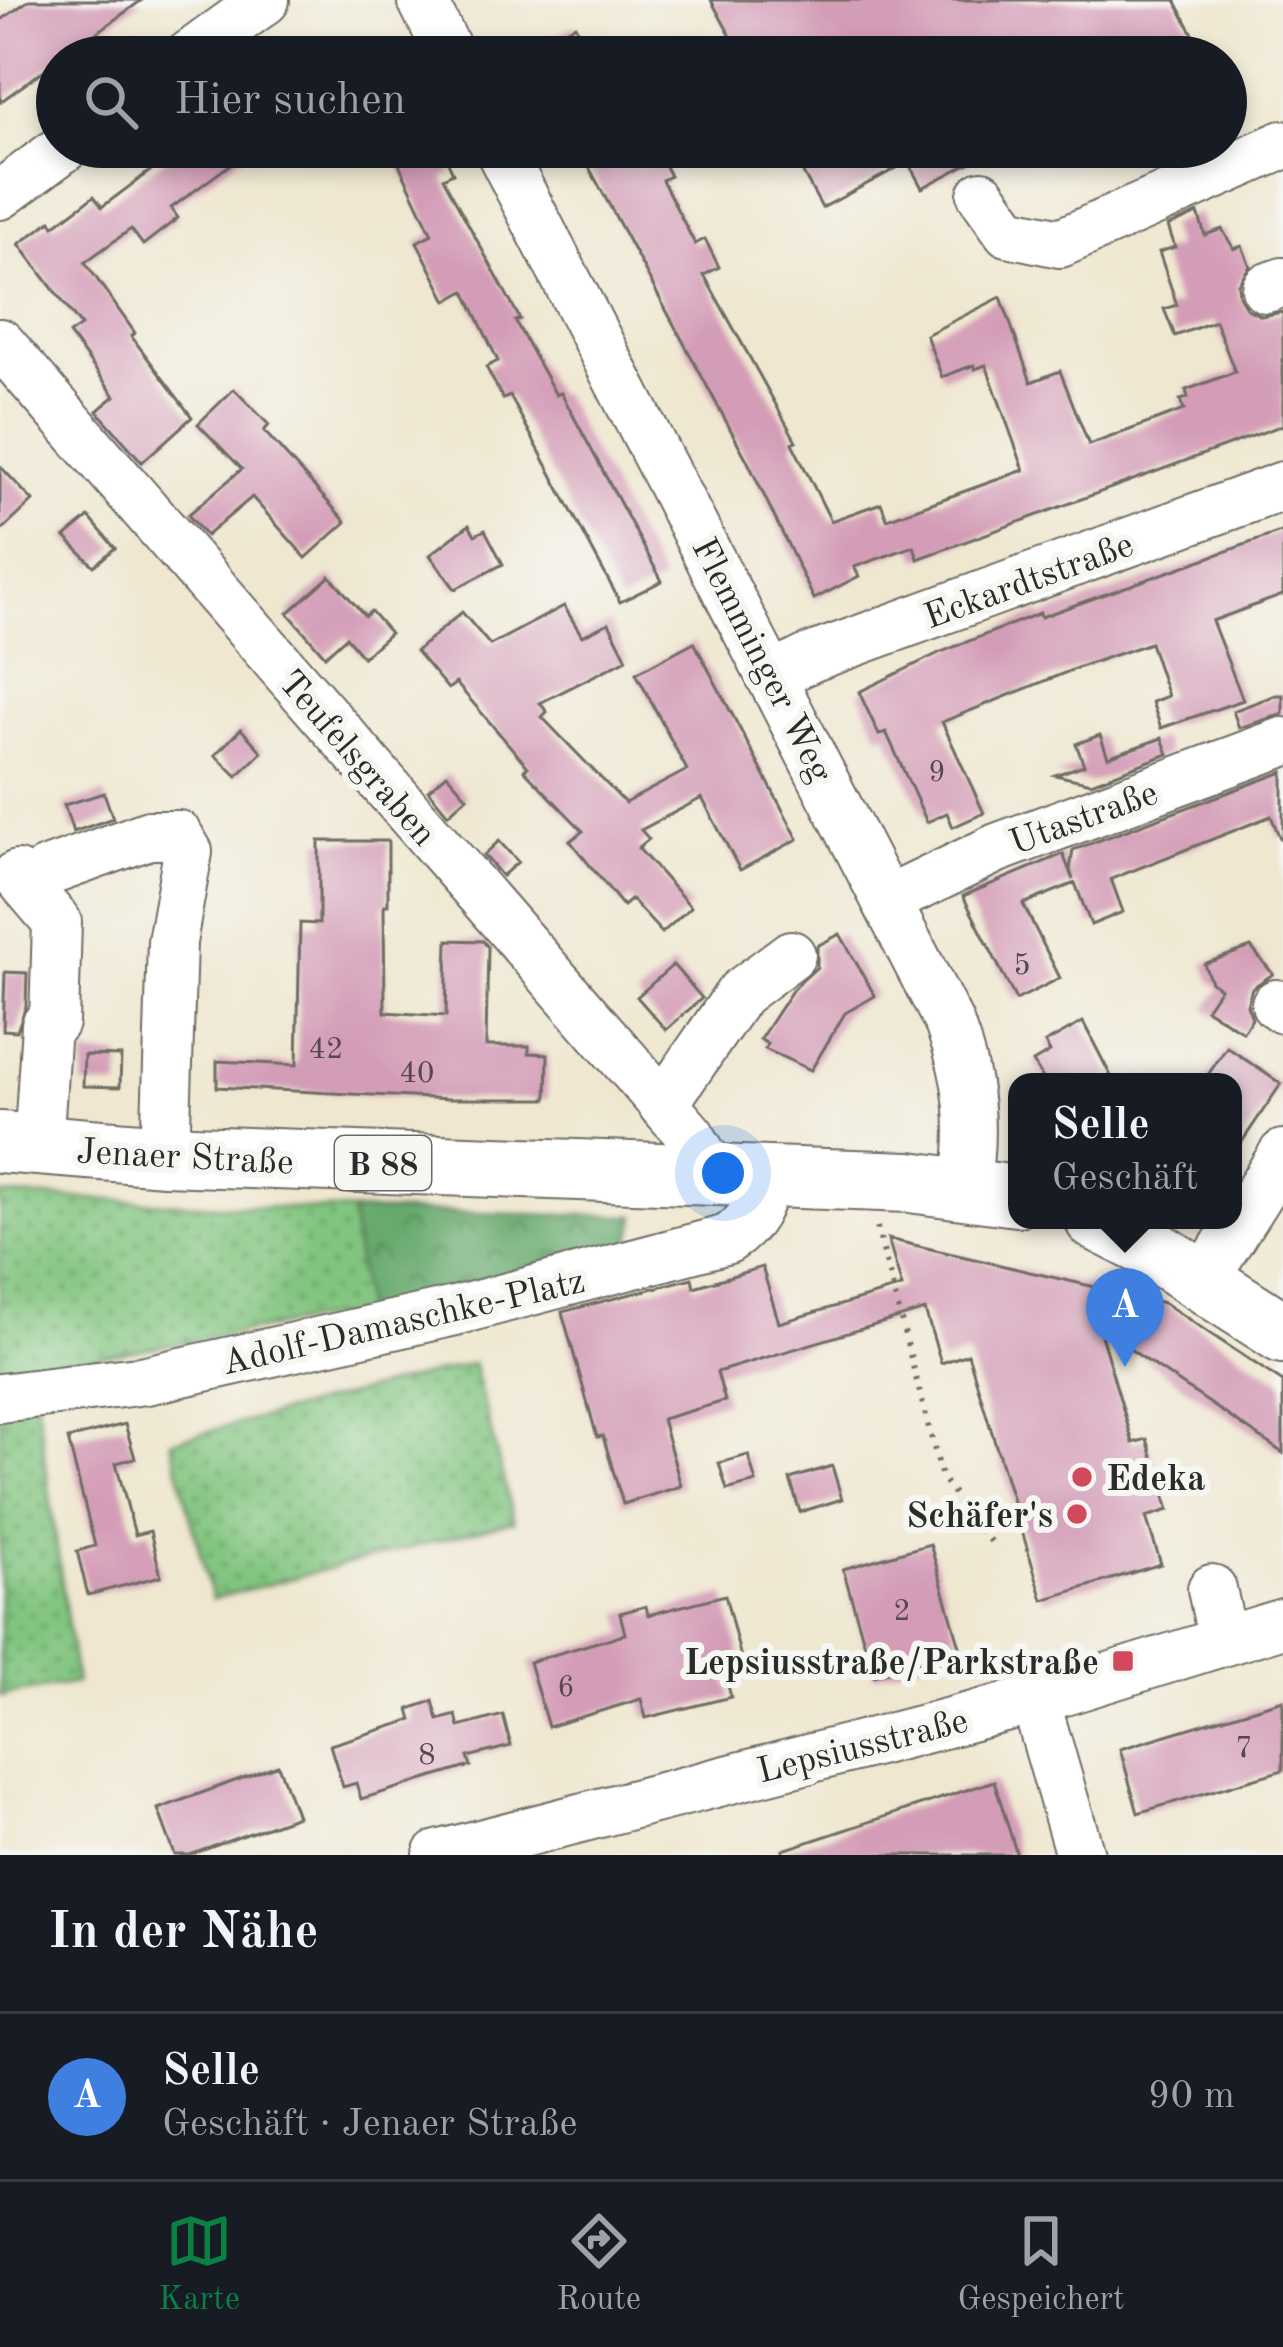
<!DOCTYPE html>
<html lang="de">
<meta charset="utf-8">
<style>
:root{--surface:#171b24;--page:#20242c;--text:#f1f3f6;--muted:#9ea1a6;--line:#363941;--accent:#0b8043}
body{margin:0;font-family:"Old Standard TT",serif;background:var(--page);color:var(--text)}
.you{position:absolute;left:723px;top:1173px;width:42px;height:42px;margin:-30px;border:9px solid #fff;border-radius:50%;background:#1a73e8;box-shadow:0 0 0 18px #1a73e833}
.badge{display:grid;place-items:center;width:78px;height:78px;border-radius:50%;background:var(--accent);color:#fff;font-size:39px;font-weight:700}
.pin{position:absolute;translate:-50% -99px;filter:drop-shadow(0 3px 6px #0008)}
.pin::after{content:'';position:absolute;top:63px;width:42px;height:36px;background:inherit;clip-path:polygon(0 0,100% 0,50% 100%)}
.popup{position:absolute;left:1008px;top:1073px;width:234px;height:156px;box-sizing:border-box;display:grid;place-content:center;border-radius:24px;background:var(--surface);filter:drop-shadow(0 3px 9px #0005);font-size:39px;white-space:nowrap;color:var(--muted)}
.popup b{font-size:45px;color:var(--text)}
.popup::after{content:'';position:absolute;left:50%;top:100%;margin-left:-24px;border:24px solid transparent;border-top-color:var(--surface)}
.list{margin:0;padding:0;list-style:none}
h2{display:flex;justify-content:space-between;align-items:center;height:156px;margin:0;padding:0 48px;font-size:51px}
h2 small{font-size:39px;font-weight:400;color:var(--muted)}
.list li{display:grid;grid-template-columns:78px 1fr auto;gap:36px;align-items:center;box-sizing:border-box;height:168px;padding:0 48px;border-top:3px solid var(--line)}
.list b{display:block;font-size:45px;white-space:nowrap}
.list p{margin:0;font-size:39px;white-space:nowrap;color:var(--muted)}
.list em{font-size:39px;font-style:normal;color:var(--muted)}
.icon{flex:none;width:66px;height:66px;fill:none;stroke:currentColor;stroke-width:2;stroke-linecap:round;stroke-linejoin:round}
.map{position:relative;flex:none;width:1283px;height:1855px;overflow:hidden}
.search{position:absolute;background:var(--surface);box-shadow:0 6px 18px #0003;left:36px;right:36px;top:36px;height:132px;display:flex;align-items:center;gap:30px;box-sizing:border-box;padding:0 42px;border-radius:66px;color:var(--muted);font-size:45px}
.sheet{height:324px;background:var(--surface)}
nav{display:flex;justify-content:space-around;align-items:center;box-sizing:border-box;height:168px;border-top:3px solid var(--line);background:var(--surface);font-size:33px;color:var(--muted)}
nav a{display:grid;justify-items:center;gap:6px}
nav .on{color:var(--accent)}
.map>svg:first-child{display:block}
.forest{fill:url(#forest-crowns);stroke:#4a6a4c;stroke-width:3}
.park{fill:url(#park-dots);stroke:#567855;stroke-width:3}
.building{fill:#d49db7}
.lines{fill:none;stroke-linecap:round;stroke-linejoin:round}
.minor-casing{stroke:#706d65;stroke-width:52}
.major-casing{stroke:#706d65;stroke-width:64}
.path{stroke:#706d65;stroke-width:6;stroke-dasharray:3 9;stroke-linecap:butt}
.minor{stroke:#fff;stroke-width:48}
.major{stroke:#fff;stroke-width:60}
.poi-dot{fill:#d1495b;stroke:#f6f6f2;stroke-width:4.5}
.labels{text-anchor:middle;stroke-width:12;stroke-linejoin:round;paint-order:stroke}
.number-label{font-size:30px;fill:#55484e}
.shield{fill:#f6f6f2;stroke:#686867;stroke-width:3}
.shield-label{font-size:33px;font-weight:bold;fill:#2b2b2b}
.street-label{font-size:36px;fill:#2b2b2b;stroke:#f6f6f2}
.poi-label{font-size:36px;font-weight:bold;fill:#2b2b2b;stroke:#f6f6f2;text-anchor:end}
</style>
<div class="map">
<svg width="1283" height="1855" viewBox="0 0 1283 1855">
<defs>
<pattern id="forest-crowns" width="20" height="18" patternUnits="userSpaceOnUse" patternTransform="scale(3)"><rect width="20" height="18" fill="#68aa6e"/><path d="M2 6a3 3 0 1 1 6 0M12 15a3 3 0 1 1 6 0" fill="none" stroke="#568b5b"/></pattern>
<pattern id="park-dots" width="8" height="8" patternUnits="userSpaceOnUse" patternTransform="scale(3)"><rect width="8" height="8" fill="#81c57f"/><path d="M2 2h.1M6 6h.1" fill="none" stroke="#6aa068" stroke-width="1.8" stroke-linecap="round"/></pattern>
</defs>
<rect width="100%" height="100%" fill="#f6f6f2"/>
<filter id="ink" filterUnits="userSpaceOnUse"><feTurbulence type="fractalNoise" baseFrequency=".00833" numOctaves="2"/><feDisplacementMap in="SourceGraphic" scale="24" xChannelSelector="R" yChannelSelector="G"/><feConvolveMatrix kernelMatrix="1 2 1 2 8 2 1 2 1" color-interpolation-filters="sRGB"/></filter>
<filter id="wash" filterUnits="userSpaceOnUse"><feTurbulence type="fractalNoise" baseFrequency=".004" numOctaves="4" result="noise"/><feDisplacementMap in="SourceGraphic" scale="48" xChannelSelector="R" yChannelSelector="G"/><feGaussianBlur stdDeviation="2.7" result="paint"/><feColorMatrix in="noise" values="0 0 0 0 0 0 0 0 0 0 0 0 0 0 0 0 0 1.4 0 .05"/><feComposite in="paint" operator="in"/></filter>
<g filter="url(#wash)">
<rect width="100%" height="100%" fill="#efe7d0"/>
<path class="forest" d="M 351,1211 L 636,1216 L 630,1247 L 364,1312 Z"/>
<g class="park">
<path d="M 0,1195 L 351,1211 L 364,1312 L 32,1368 L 76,1683 L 0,1696 Z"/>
<path d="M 473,1363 L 514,1521 L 212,1599 L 171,1441 Z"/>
</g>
<g id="blocks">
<g class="building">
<path d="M 29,0 L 142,0 L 63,57 L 57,57 L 57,61 L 0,102 L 0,21 Z"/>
<path d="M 711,0 L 1175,0 L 1205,57 L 742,57 Z"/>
<path d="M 575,25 L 592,57 L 517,57 Z"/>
<path d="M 182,147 L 254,147 L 171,208 L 178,218 L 143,245 L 131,229 L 85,262 L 135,333 L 131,336 L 192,417 L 142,462 L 97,411 L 115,396 L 69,334 L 81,326 L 19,244 L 51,221 L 54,226 L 94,196 L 102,207 Z"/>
<path d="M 391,147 L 441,147 L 453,173 L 443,178 L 520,319 L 515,321 L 556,395 L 561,393 L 662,581 L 620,602 L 510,396 L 503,399 L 486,367 L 498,361 L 465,291 L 447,301 L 417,242 L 432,234 Z"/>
<path d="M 578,147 L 655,147 L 670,176 L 662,180 L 695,244 L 705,239 L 719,267 L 704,275 L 796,441 L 792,443 L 831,521 L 881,503 L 887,519 L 1024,470 L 986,365 L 975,369 L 974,365 L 942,377 L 926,335 L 1001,297 L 1031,382 L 1060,371 L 1089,445 L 1184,410 L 1180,400 L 1188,398 L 1186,390 L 1235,372 L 1215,321 L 1175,336 L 1164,309 L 1177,305 L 1159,252 L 1175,247 L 1168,226 L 1198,213 L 1205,235 L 1222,229 L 1234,249 L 1242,246 L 1250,266 L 1238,284 L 1239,296 L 1247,309 L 1262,316 L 1283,312 L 1283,425 L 918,559 L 914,546 L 854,567 L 859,576 L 814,599 L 747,460 Z"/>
<path d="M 789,147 L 999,147 L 922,188 L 908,162 L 822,208 Z"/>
<path d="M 234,389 L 269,425 L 264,431 L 346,522 L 306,558 L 252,497 L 206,536 L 188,515 L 242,469 L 198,424 Z"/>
<path d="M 0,466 L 33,501 L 0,532 Z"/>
<path d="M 89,517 L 115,548 L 94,566 L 65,537 Z"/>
<path d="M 469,525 L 475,535 L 485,530 L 503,564 L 455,589 L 430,555 Z"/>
<path d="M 1283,531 L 1283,595 L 1212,621 L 1243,700 L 1161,728 L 1152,702 L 1168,696 L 1150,643 L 1077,668 L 942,722 L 984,813 L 953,827 L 947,813 L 927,822 L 886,732 L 879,735 L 859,692 L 941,652 L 1040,613 L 1041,617 Z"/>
<path d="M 330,576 L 365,616 L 371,611 L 390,633 L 363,657 L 346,637 L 325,656 L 288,613 Z"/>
<path d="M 564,606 L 582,636 L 609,623 L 627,659 L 540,703 L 547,712 L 542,717 L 625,803 L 687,770 L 636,673 L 694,642 L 798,839 L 740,870 L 702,798 L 641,830 L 649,839 L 638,848 L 691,907 L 662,933 L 631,899 L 623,906 L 570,841 L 583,831 L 524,770 L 528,767 L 456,683 L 448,689 L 416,651 L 462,612 L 490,645 Z"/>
<path d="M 1276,695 L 1283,695 L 1283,714 L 1239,728 L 1233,711 Z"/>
<path d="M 241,729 L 262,752 L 237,776 L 215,755 Z"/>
<path d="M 1100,735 L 1108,757 L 1162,738 L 1168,754 L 1091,783 L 1055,775 L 1084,765 L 1076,744 Z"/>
<path d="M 1283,772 L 1283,838 L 1280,838 L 1271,816 L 1111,879 L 1123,912 L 1091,925 L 1075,883 L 1023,904 L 1060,978 L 1016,1000 L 963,896 L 1063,854 L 1073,880 L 1070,870 L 1073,850 Z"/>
<path d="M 447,774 L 467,797 L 448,814 L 428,790 Z"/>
<path d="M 104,793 L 113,818 L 73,832 L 64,805 Z"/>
<path d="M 319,841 L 388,841 L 388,905 L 384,905 L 385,1012 L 446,1016 L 448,940 L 483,941 L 488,947 L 486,1046 L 529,1046 L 529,1053 L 548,1054 L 547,1099 L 450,1099 L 217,1087 L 217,1061 L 297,1065 L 300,923 L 319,924 Z"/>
<path d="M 499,841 L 518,862 L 502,876 L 484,855 Z"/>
<path d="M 840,934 L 875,996 L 845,1013 L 811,1070 L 765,1049 L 767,1044 L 760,1039 L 793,989 L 817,967 L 817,946 Z"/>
<path d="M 1251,947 L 1273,974 L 1252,988 L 1247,1005 L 1252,1018 L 1243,1032 L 1206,1009 L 1220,988 L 1211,982 L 1204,964 Z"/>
<path d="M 673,965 L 702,998 L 666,1030 L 637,997 Z"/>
<path d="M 5,972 L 27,973 L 26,1006 L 17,1031 L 3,1030 Z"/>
<path d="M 1083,1022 L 1114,1082 L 1045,1082 L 1033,1062 L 1050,1052 L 1045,1043 Z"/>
<path d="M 1227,1047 L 1281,1084 L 1233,1155 L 1233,1082 L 1203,1082 Z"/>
<path d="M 84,1055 L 121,1056 L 120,1087 L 83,1086 Z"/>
<path d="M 888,1239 L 1164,1303 L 1283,1382 L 1283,1453 L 1099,1328 L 1133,1443 L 1147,1439 L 1169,1510 L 1146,1517 L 1161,1564 L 1043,1600 L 968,1354 L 941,1363 L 925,1310 L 717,1372 L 725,1401 L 662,1419 L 681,1486 L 623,1504 L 603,1436 L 597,1437 L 562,1312 L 692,1278 L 694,1287 L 762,1267 L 779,1323 L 902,1287 Z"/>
<path d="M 125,1424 L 135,1458 L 116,1463 L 135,1535 L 150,1531 L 161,1576 L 88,1595 L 77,1551 L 95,1546 L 68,1439 Z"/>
<path d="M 748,1455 L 756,1482 L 727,1490 L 719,1463 Z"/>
<path d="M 832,1466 L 842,1499 L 800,1512 L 790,1479 Z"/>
<path d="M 930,1544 L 961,1650 L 874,1676 L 843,1569 Z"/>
<path d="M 725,1595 L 741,1658 L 722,1663 L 731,1697 L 646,1718 L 641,1699 L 548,1727 L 529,1662 L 625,1634 L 620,1613 L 646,1606 L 648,1615 Z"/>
<path d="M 1283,1700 L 1283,1770 L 1138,1813 L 1120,1749 Z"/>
<path d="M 433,1701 L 438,1720 L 456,1715 L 459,1727 L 503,1715 L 511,1746 L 468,1757 L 471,1766 L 361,1799 L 356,1783 L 343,1787 L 330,1745 L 412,1720 L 409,1709 Z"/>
<path d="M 278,1765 L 297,1816 L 190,1855 L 175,1855 L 158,1809 Z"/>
<path d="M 994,1781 L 1017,1855 L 783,1855 L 783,1850 Z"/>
</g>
</g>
</g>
<g filter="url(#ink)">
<use href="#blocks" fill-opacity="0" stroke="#706d65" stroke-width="3"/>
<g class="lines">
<defs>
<g id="minor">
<path d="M 422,0 L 451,57"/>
<path d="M 187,57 L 265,0"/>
<path d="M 498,147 L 949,1023 C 970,1078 975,1128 965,1187"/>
<path d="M 0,195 L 65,147"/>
<path d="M 982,195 L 1008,232 L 1060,243 L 1283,145"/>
<path d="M 1266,288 L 1283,282"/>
<path d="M 0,343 L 690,1135 L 704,1158 L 703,1176"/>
<path d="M 774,676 L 810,658 L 1283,486"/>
<path d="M 44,873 L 149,835 L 178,835 L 188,852 L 172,942 L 165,1155"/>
<path d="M 17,875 L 57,922 L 54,1022 L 46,1025 L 38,1148"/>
<path d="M 887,901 L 997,848 L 1283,742"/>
<path d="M 1276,1004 L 1283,1009"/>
<path d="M 663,1105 L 740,993 L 791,955"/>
<path d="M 1203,1281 L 1283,1154"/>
<path d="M 0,1398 L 146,1380 L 455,1311 L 728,1239 C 753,1222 759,1206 767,1178"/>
<path d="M 1212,1589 L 1223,1641"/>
<path d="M 1035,1700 L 1080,1855"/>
<path d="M 438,1855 L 1035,1700 L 1283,1623"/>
</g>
<g id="major">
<path d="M 0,1142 L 165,1155 L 910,1182 L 1017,1196"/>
<path d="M 1096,1220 L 1149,1247 L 1283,1333"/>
</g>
</defs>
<use href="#minor" class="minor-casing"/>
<use href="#major" class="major-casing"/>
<path class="path" d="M 877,1227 L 942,1478 L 995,1548"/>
<use href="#minor" class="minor"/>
<use href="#major" class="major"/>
</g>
</g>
<g class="poi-dot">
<circle cx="1082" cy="1477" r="12"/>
<circle cx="1077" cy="1514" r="12"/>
<rect x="1111" y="1649" width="24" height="24" rx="6"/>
</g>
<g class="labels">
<g class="number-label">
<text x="937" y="781">9</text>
<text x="1022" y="974">5</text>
<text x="326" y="1058">42</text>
<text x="417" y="1082">40</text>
<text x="902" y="1620">2</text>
<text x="566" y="1696">6</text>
<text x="1244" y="1757">7</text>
<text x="427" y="1764">8</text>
</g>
<rect class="shield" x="335" y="1136" width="96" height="54" rx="9"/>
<g class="shield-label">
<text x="383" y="1175">B 88</text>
</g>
<g class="street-label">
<text transform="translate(1028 579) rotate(-20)" y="13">Eckardtstraße</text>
<text transform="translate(764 659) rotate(63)" y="13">Flemminger Weg</text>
<text transform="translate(359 757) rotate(49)" y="13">Teufelsgraben</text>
<text transform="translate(1083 816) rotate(-20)" y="13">Utastraße</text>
<text transform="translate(185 1155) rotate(3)" y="13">Jenaer Straße</text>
<text transform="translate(403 1320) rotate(-13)" y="13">Adolf-Damaschke-Platz</text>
<text transform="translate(862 1744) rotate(-14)" y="13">Lepsiusstraße</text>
</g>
<g class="poi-label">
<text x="1106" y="1490" text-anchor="start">Edeka</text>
<text x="1053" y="1527">Schäfer's</text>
<text x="1099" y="1674">Lepsiusstraße/Parkstraße</text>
</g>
</g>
</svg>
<div class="you"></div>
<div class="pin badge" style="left:1125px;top:1367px;background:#3f7fe0">A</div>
<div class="popup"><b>Selle</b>Geschäft</div>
<div class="search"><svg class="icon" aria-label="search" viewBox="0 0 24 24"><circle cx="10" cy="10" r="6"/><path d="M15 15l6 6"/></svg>Hier suchen</div>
</div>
<section class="sheet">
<h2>In der Nähe<small></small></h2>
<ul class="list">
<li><span class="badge" style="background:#3f7fe0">A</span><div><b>Selle</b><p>Geschäft · Jenaer Straße</p></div><em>90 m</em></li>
</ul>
</section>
<nav>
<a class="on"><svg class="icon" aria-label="map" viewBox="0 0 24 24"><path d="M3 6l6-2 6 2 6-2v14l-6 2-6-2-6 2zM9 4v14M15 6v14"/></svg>Karte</a>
<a><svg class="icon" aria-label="directions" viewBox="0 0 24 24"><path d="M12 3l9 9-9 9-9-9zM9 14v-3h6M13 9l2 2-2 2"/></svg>Route</a>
<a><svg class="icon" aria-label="saved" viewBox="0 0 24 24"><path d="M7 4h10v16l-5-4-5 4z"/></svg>Gespeichert</a>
</nav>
